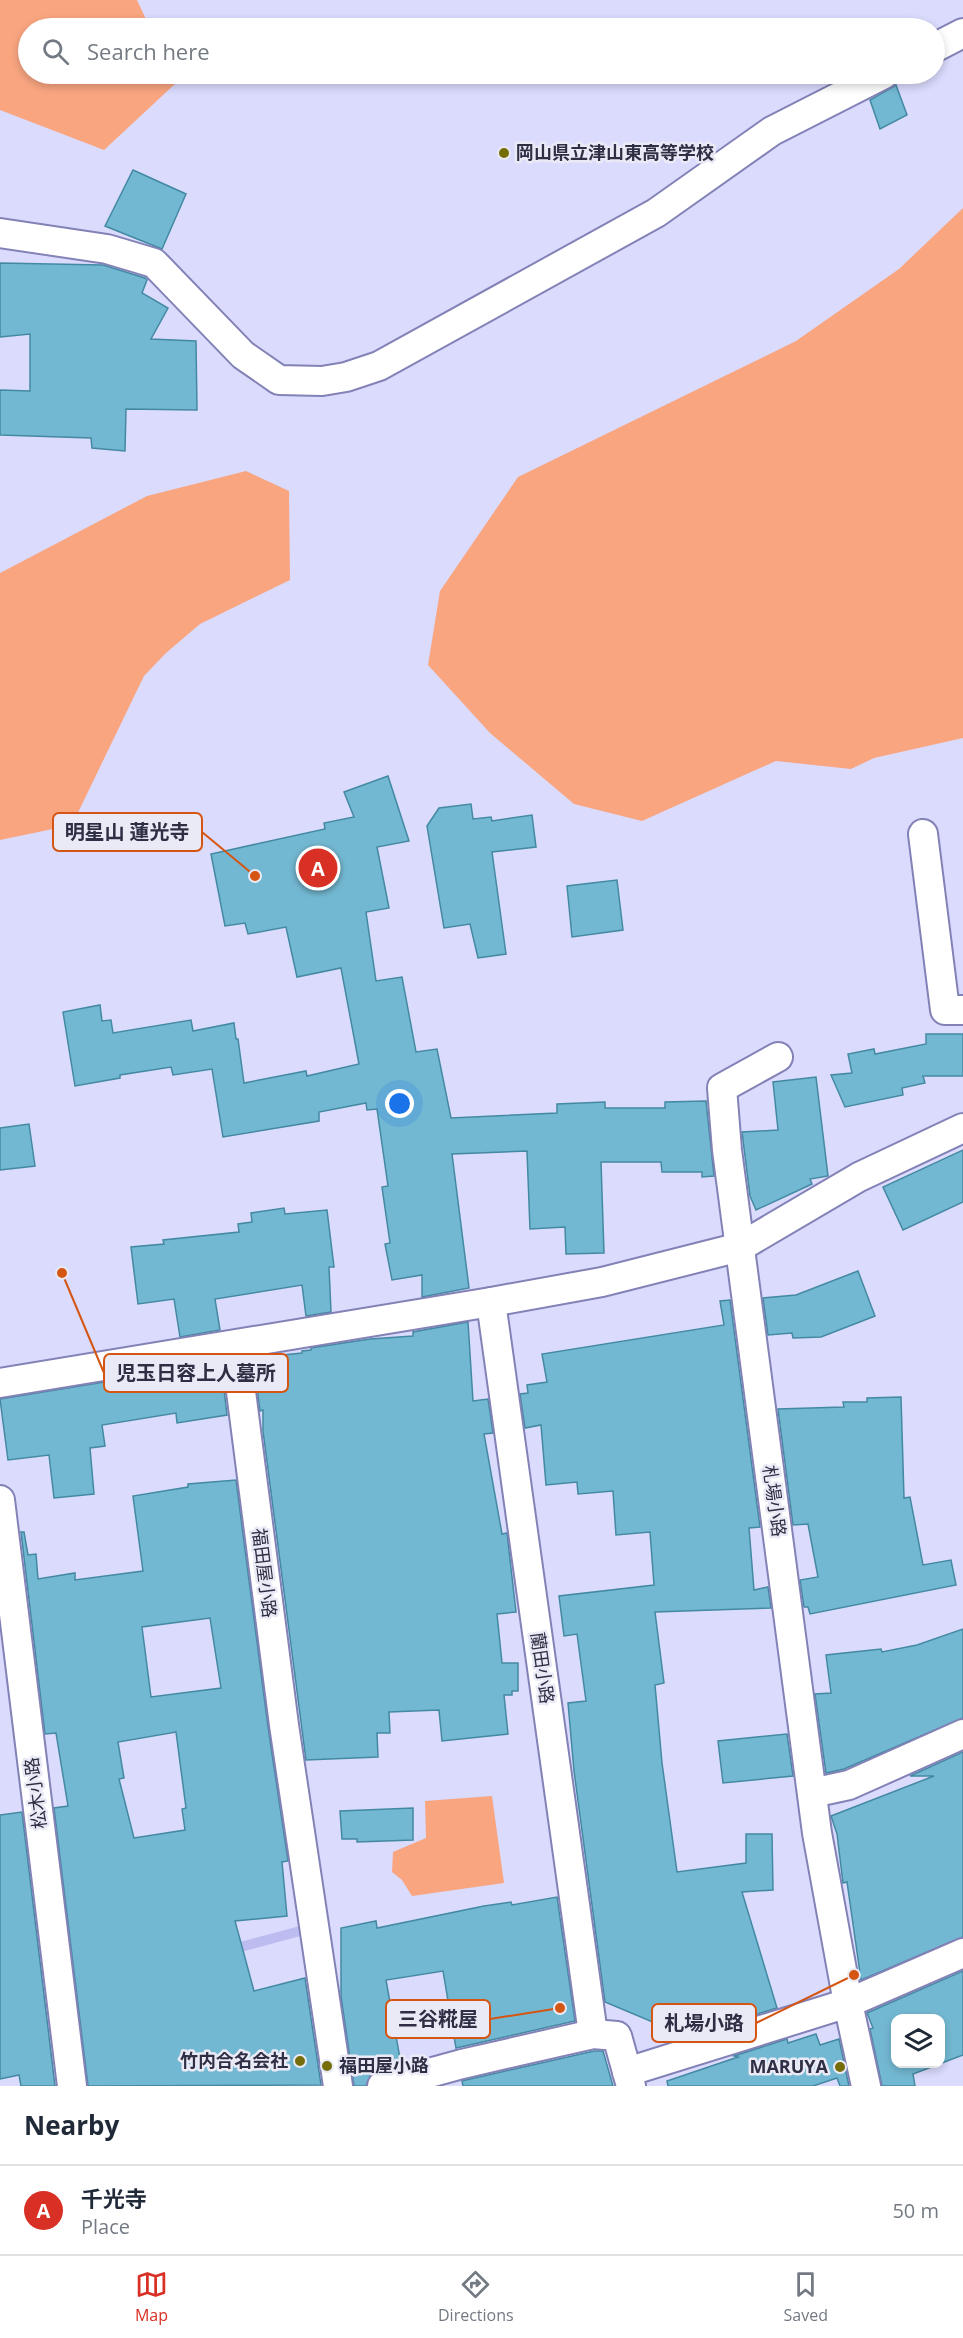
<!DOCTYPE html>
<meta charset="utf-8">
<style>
:root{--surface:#fff;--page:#f6f6f7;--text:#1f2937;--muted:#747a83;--line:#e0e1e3;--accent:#d93025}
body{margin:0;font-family:"Open Sans","Noto Sans JP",sans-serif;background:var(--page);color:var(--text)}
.controls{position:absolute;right:18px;bottom:18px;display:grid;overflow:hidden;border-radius:12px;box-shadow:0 3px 9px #0003}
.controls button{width:54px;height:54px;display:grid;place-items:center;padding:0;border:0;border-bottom:2px solid var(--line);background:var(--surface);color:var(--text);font:30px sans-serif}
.you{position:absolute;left:400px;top:1104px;width:21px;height:21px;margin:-15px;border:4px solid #fff;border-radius:50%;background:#1a73e8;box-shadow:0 0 0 9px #1a73e833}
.badge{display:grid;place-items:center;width:39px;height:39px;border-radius:50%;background:var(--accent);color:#fff;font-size:20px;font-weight:700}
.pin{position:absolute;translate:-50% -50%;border:3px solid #fff;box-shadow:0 2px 6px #0006}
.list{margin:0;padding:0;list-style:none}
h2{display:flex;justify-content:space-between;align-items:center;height:78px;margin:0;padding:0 24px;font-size:26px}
h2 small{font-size:20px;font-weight:400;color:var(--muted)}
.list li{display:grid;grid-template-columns:39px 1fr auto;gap:18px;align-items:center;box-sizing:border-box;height:90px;padding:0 24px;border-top:2px solid var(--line)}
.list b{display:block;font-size:22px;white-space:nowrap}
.list p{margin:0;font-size:20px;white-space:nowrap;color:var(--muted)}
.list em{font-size:20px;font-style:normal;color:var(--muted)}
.icon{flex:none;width:33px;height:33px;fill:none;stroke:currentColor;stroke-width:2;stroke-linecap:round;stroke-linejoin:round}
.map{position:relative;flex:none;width:963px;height:2086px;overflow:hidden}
.search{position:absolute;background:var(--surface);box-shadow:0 3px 9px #0003;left:18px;right:18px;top:18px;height:66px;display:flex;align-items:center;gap:15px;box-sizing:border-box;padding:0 21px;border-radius:33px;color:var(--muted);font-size:22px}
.sheet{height:168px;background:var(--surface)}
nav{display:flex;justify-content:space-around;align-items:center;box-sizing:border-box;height:84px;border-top:2px solid var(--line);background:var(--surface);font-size:16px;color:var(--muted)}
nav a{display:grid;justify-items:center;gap:3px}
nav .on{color:var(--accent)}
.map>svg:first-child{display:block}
.green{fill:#f9a580}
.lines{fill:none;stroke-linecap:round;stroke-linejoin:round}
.stream{stroke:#bcbcf1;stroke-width:10}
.building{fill:#73b8d2;stroke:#4489a2;stroke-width:1.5;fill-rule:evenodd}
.minor-casing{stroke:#8382b7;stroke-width:32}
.minor{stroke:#fff;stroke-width:28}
.poi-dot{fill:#756d0a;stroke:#eaeaf6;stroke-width:2}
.labels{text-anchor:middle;stroke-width:5;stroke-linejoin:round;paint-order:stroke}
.poi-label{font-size:18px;font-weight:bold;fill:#2e2e44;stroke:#eaeaf6;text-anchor:start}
.street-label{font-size:18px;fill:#2e2e44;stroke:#eaeaf6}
.leader{fill:none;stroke:#d55512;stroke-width:2}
.callout-dot{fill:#d55512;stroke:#eaeaf6;stroke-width:2}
.callout{fill:#eaeaf6;stroke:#d55512;stroke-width:2}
.callout-label{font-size:20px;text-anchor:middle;font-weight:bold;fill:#2e2e44}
</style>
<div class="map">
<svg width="963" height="2086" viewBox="0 0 963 2086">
<rect width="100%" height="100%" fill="#dadbfd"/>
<g class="green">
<path d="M 0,0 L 137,0 L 150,28 L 28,28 L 28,74 L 171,74 L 176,83 L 104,150 L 0,110 Z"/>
<path d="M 963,208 L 963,738 L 874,758 L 851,769 L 776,761 L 642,821 L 574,804 L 490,733 L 428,665 L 440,591 L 518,477 L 796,341 L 899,269 Z"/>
<path d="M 246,471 L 289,491 L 290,580 L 200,624 L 166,653 L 144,676 L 72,825 L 0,840 L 0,573 L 147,496 Z"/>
<path d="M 492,1796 L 504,1883 L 412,1896 L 402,1880 L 392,1872 L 393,1852 L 426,1838 L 425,1801 Z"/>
</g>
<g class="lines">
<path class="stream" d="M 229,1950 L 304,1930"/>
</g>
<g class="building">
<path d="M 896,85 L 907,115 L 880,129 L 870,100 Z"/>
<path d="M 133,170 L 186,194 L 162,249 L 105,226 Z"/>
<path d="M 0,263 L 103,265 L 145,278 L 147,280 L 142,293 L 168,308 L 151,339 L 196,341 L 197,410 L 126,409 L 125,451 L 92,448 L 91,438 L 0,435 L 0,390 L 30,391 L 30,334 L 0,337 Z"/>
<path d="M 388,776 L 409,841 L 377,847 L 389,908 L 366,912 L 376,981 L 402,977 L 416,1052 L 437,1049 L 451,1118 L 557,1113 L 557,1104 L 605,1102 L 605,1108 L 665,1108 L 665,1102 L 706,1101 L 714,1176 L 702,1177 L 702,1172 L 662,1172 L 661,1162 L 601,1162 L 604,1253 L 566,1254 L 565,1227 L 530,1229 L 527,1151 L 452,1154 L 469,1288 L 422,1297 L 422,1275 L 392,1280 L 385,1244 L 390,1243 L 382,1187 L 388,1186 L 377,1109 L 367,1110 L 366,1103 L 319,1112 L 319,1121 L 223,1137 L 212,1069 L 173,1075 L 171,1067 L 120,1075 L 120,1078 L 75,1086 L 63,1012 L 100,1005 L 102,1021 L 111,1020 L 113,1033 L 191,1020 L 193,1031 L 234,1023 L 236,1039 L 238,1039 L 244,1083 L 306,1071 L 307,1076 L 359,1064 L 341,968 L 297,977 L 286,927 L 248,934 L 245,923 L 225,926 L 211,854 L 325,829 L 324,823 L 354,817 L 344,792 Z"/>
<path d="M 471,804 L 473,819 L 491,817 L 492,821 L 532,815 L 536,847 L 492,852 L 506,954 L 478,958 L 470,924 L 444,928 L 427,826 L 439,808 Z"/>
<path d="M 617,880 L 623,930 L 572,937 L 567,886 Z"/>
<path d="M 926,1034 L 963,1034 L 963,1076 L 923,1076 L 925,1083 L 902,1088 L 903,1095 L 845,1107 L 831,1075 L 852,1073 L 848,1054 L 874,1049 L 875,1054 L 926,1044 Z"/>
<path d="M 816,1077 L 828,1176 L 810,1179 L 812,1184 L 756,1210 L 750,1196 L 742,1132 L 778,1130 L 773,1082 Z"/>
<path d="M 29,1124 L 35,1166 L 0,1170 L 0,1128 Z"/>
<path d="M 963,1150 L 963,1202 L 903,1230 L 883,1187 Z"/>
<path d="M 284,1208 L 285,1214 L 327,1210 L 334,1267 L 329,1267 L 331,1312 L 306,1316 L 302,1285 L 215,1299 L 220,1330 L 180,1337 L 174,1299 L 138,1304 L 131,1247 L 164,1244 L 163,1240 L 239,1232 L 238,1224 L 252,1222 L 251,1213 Z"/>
<path d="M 858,1271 L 875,1316 L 821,1337 L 793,1338 L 792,1333 L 768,1335 L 763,1298 L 796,1295 Z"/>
<path d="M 730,1300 L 760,1527 L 749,1528 L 754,1590 L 768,1587 L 771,1608 L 655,1612 L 664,1683 L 655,1685 L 662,1763 L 677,1872 L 746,1863 L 746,1834 L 772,1834 L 773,1890 L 742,1892 L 777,2008 L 686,2036 L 605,2002 L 574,1771 L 568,1703 L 586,1701 L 577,1634 L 564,1636 L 559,1596 L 654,1585 L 650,1532 L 616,1535 L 613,1491 L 578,1494 L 577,1482 L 546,1485 L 541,1425 L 525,1428 L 520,1394 L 528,1393 L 527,1385 L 547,1382 L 542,1354 L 724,1325 L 720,1301 Z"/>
<path d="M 468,1322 L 473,1401 L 488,1399 L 493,1433 L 484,1434 L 502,1534 L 507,1533 L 516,1612 L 497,1614 L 502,1663 L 518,1663 L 518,1691 L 512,1691 L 512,1695 L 504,1695 L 508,1734 L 442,1741 L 439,1710 L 389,1712 L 390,1733 L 377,1733 L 378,1757 L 306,1760 L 263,1431 L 263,1410 L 260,1411 L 253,1358 L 302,1353 L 302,1351 L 311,1350 L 311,1348 L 370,1339 L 413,1336 L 413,1332 Z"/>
<path d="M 221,1363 L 227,1415 L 177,1423 L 176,1413 L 102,1425 L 105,1446 L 90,1448 L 94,1494 L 54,1498 L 49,1455 L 8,1460 L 0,1399 Z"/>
<path d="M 901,1397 L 904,1498 L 910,1497 L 923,1565 L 951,1560 L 956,1585 L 810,1614 L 808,1607 L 804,1607 L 800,1580 L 818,1577 L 808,1524 L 793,1525 L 778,1409 L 844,1407 L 843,1402 L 867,1402 L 867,1398 Z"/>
<path d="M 236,1480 L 268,1727 L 288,1861 L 282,1862 L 287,1916 L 235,1921 L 254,1991 L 305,1978 L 321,2085 L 88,2086 L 54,1808 L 68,1806 L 56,1733 L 45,1734 L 21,1532 L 24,1532 L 28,1555 L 36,1554 L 38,1579 L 75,1573 L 75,1580 L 143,1571 L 133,1496 L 188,1487 L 188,1484 ZM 210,1618 L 221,1688 L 151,1697 L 142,1627 ZM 176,1732 L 186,1808 L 182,1809 L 185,1830 L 134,1838 L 119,1779 L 124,1778 L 118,1742 Z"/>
<path d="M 963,1629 L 963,1718 L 844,1769 L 826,1773 L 815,1694 L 831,1693 L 826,1655 L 881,1649 L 882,1652 L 917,1645 Z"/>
<path d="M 787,1734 L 793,1776 L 723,1783 L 718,1741 Z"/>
<path d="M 963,1752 L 963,1937 L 861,1980 L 847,1882 L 843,1883 L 837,1834 L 831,1816 L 934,1776 L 910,1776 Z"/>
<path d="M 413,1808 L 413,1840 L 357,1842 L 357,1839 L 342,1839 L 340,1811 Z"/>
<path d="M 22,1812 L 55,2086 L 21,2086 L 19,2075 L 0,2079 L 0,1815 Z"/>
<path d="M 557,1897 L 575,2021 L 456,2048 L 443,1971 L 386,1980 L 401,2064 L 371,2074 L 366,2086 L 354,2086 L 341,1996 L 341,1928 L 376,1921 L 377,1928 L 484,1906 L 511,1902 L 512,1905 Z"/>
<path d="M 963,1971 L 963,2055 L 913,2074 L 915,2086 L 882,2086 L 870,2029 L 873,2028 L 867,2013 ZM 896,2019 L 940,2019 L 940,2064 L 896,2064 Z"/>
<path d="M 816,2034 L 820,2045 L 839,2039 L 849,2086 L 840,2086 L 837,2078 L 813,2086 L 668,2086 L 667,2081 L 738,2057 L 734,2056 L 787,2039 L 788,2043 Z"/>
<path d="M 594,2051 L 603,2051 L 613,2086 L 463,2086 L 462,2081 L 466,2080 Z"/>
</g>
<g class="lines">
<defs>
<g id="minor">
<path d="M 934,48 L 963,33"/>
<path d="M 0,233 L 107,249 L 154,263 L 243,355 L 279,380 L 322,381 L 346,377 L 379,366 L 656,213 L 772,131 L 884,74"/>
<path d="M 923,834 L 945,1010 L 963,1010"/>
<path d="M 778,1057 L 722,1088 L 727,1150 L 817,1833 L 848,2003 L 866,2086"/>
<path d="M 491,1302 L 593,2034"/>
<path d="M 235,1345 L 284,1725 L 338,2086"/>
<path d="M 0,1383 L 491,1302 L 602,1282 L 740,1247 L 859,1177 L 963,1128"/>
<path d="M 0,1500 L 72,2086"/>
<path d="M 812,1793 L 849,1785 L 963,1734"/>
<path d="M 627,2072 L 848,2003 L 963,1953"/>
<path d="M 382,2086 L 462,2064 L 593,2034 L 617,2036 L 631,2086"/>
</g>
</defs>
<use href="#minor" class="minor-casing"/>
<use href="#minor" class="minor"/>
</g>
<g class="poi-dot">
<circle cx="504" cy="153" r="6"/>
<circle cx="300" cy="2061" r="6"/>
<circle cx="327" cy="2066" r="6"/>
<circle cx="840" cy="2067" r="6"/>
</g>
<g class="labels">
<g class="poi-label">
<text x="516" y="159">岡山県立津山東高等学校</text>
<text x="288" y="2067" text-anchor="end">竹内合名会社</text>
<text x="339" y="2072">福田屋小路</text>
<text x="828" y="2073" text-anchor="end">MARUYA</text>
</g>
<g class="street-label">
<text transform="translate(774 1501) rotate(82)" y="6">札場小路</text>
<text transform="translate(264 1573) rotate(83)" y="6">福田屋小路</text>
<text transform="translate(542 1668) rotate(82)" y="6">蘭田小路</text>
<text transform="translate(36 1793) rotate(-97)" y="6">松木小路</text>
</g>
</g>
<path class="leader" d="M255 876L202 832M62 1273L104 1373M560 2008L490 2019M854 1975L756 2023"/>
<g class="callout-dot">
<circle cx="255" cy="876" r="6"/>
<circle cx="62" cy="1273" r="6"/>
<circle cx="560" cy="2008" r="6"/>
<circle cx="854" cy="1975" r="6"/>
</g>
<g class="callout">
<rect x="53" y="813" width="149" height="38" rx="6"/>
<rect x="104" y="1354" width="184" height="38" rx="6"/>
<rect x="386" y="2000" width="104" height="38" rx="6"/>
<rect x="652" y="2004" width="104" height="38" rx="6"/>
</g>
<g class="callout-label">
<text x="127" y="839">明星山 蓮光寺</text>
<text x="196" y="1380">児玉日容上人墓所</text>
<text x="438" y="2026">三谷糀屋</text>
<text x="704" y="2030">札場小路</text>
</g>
</svg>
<div class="controls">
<button><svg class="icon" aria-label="layers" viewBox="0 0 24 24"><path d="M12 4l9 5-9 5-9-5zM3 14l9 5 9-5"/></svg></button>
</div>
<div class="you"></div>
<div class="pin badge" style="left:318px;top:868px">A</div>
<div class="search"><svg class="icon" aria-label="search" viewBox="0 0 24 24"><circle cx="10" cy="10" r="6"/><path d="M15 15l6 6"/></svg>Search here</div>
</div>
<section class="sheet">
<h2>Nearby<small></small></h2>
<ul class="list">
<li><span class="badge">A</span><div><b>千光寺</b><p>Place</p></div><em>50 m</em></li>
</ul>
</section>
<nav>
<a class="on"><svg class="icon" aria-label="map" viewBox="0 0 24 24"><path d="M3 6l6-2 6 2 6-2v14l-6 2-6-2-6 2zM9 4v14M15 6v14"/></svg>Map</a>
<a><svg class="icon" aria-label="directions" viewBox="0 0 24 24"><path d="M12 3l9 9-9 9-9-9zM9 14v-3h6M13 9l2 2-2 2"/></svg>Directions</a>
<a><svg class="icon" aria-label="saved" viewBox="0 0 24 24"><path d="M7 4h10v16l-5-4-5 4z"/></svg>Saved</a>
</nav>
